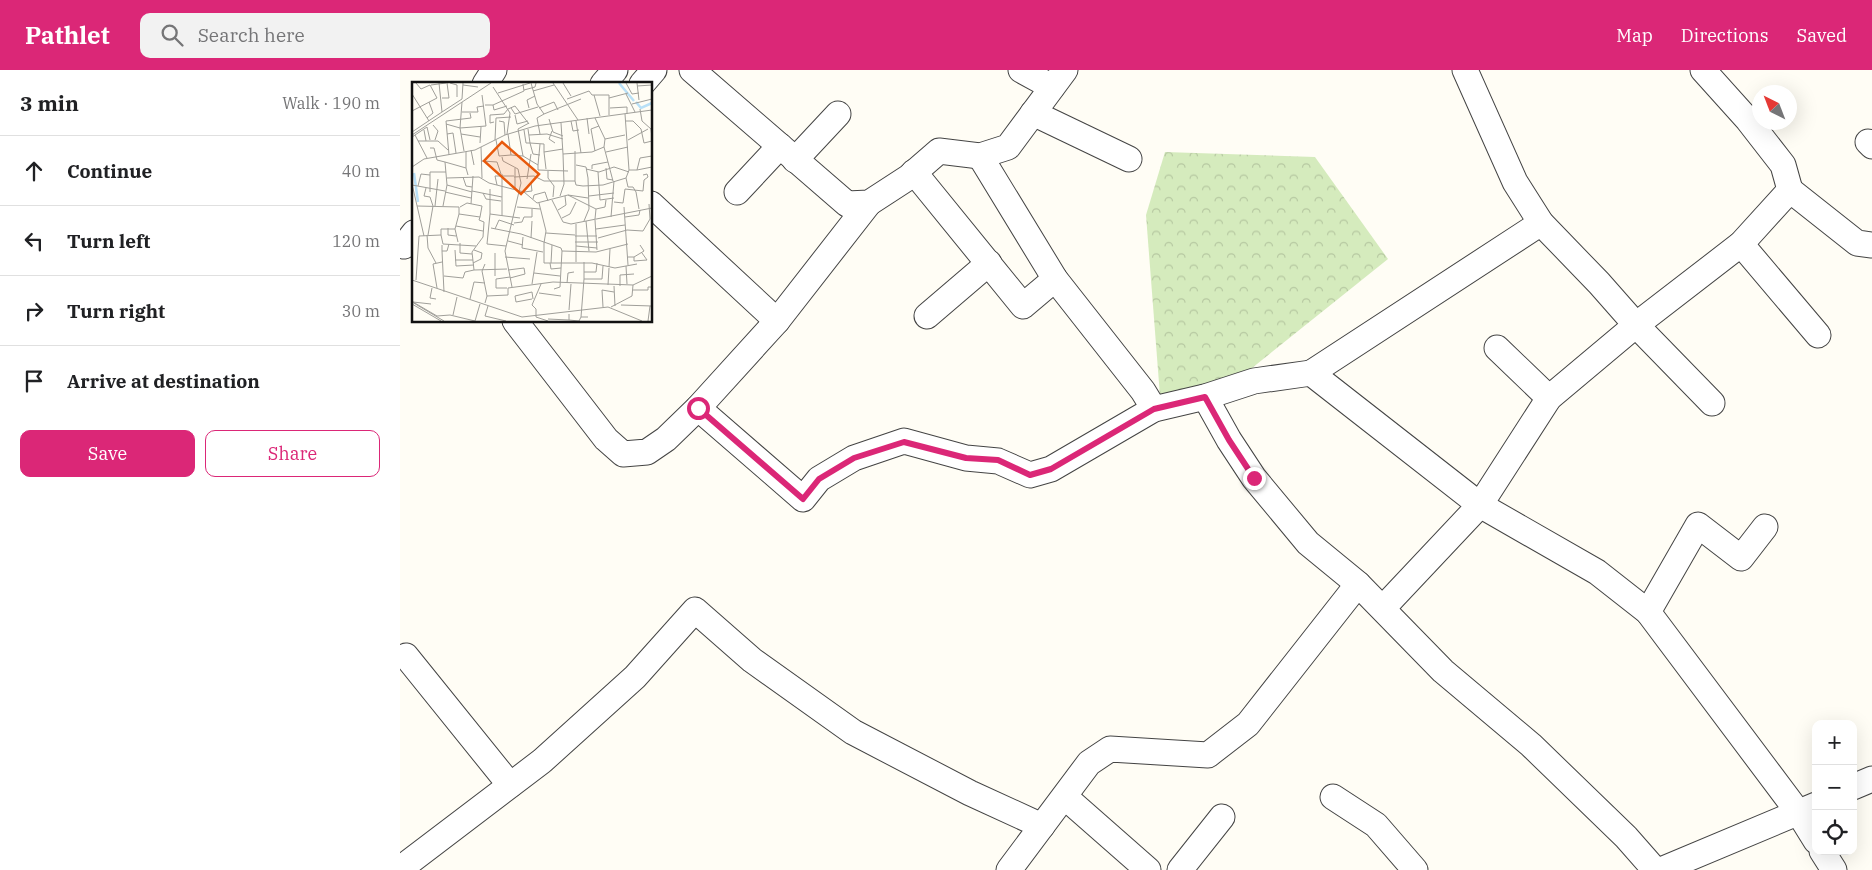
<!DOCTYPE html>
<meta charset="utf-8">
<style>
:root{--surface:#fff;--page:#f2f2f2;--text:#202124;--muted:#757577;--line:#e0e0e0;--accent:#db2777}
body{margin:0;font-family:"IBM Plex Serif",serif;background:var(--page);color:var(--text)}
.controls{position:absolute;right:15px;bottom:15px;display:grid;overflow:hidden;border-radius:10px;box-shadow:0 5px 20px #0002}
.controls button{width:45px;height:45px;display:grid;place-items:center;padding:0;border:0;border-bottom:1px solid var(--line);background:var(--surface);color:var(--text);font:25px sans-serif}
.compass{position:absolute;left:1352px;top:15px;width:45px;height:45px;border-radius:50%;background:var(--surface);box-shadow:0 5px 20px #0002;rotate:318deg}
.stop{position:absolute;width:15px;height:15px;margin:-11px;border:4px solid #db2777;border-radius:50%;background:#fff}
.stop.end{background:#db2777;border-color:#fff;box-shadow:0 1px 5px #0008}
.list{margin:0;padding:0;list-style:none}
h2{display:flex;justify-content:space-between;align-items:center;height:65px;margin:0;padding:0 20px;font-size:21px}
h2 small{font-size:16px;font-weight:400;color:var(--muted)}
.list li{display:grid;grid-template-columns:32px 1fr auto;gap:15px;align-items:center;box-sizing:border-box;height:70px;padding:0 20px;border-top:1px solid var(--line)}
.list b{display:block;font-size:19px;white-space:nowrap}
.list em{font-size:16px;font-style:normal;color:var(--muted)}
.actions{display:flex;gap:10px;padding:15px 20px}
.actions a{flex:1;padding:11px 0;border:1px solid var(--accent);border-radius:10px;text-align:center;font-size:18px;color:var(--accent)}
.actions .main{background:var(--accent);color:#fff}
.icon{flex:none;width:28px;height:28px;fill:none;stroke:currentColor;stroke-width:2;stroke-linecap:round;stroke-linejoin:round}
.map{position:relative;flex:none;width:1472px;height:800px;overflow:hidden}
header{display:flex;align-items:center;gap:30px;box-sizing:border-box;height:70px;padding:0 25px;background:var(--accent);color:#fff}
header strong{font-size:24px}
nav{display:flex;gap:28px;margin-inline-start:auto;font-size:18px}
.search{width:350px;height:45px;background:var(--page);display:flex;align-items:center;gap:12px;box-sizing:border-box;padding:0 18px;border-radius:10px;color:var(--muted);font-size:19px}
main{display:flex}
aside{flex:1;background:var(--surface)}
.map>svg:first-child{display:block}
.park{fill:url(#park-crowns)}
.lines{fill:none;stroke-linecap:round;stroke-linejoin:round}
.minor-casing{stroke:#444;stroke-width:27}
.minor{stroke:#fff;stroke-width:25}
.route{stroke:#db2777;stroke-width:6}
.inset-river{fill:none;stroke:#b9e0f7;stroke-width:2.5}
.inset-road{fill:none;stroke:#a09f9a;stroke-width:1}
.view{fill:#e8590c;fill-opacity:0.15;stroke:#e8590c;stroke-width:2.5}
.inset-edge{fill:none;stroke:#111;stroke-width:2.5}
</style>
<header>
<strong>Pathlet</strong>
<div class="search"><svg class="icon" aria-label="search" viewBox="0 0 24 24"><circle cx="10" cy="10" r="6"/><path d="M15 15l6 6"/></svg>Search here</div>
<nav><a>Map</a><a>Directions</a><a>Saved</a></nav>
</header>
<main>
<aside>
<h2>3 min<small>Walk · 190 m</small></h2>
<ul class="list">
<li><svg class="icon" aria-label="ahead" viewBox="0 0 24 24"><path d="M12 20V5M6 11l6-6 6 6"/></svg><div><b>Continue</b></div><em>40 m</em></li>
<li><svg class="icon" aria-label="left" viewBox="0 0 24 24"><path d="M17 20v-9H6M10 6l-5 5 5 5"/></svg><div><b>Turn left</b></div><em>120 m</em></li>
<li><svg class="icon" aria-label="right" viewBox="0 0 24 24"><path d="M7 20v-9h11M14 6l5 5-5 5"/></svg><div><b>Turn right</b></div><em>30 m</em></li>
<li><svg class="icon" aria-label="arrive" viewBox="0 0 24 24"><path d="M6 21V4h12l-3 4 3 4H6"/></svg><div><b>Arrive at destination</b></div></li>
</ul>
<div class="actions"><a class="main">Save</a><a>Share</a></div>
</aside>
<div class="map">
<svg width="1472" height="800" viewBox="0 0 1472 800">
<defs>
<pattern id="park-crowns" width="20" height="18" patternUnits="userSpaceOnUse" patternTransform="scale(1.25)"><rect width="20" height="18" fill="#d5ebbd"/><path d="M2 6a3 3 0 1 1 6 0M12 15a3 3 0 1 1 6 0" fill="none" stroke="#b6c8a1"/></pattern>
</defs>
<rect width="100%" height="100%" fill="#fffdf5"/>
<path class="park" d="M 765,82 L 915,87 L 988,189 L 847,302 L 760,326 L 746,145 Z"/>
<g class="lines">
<defs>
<g id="minor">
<path d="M 292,0 L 447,134 L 469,133 L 509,107 L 539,81 L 580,86 L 608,77 L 665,0"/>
<path d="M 621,0 L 652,17"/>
<path d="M 1065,0 L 1115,112 L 1141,153 L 1199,213 L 1236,255 L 1312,333"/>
<path d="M 1303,0 L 1348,50 L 1383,95 L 1390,120"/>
<path d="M 85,14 L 94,0"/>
<path d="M 203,14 L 215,0"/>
<path d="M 242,14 L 254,0"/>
<path d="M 633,43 L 729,89"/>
<path d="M 1468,72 L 1472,76"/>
<path d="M 580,86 L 655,209 L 743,321 L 754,339"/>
<path d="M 395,90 L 438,44"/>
<path d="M 514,102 L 623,236 L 655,209"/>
<path d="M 337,122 L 380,76"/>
<path d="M 251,134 L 377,251"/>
<path d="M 1341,174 L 1418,265"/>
<path d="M 4,176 L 14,163"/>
<path d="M 527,246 L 589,193"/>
<path d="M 115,251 L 206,369 L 223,384 L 247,382 L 266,369 L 298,338 L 377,251 L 469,133"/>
<path d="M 1097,278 L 1149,328"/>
<path d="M 911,303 L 1141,153"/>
<path d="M 805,327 L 829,370 L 854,408 L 908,473 L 958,514 L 1043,601 L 1131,675 L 1226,767 L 1255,800"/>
<path d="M 298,338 L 403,429 L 419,409 L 454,388 L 504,371 L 566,388 L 598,391 L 630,405 L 651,399 L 754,339 L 805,327 L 854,311 L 911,303 L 1080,435 L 1197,502 L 1248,542 L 1398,742 L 1416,771"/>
<path d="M 983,538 L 1080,435 L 1149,328 L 1236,255 L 1341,174 L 1390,120 L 1457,173 L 1472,175"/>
<path d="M 1248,542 L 1298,455 L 1341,488 L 1365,457"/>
<path d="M 6,586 L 110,715"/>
<path d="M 1453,717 L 1472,709"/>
<path d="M 665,727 L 748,800"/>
<path d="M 933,727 L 976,755 L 1015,800"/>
<path d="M 1422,781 L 1434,800"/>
<path d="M 0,799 L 142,691 L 235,607 L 295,540 L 352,590 L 453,662 L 570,723 L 642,756"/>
<path d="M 609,800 L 689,693 L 710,679 L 808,685 L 848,654 L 958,514"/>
<path d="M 780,800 L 822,747"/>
<path d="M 1261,800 L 1416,735"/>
</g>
</defs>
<use href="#minor" class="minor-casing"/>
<use href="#minor" class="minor"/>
</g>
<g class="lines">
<path class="route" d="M 298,338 L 403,429 L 419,409 L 454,388 L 504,372 L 566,388 L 598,390 L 630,405 L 651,399 L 754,339 L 805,327 L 829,370 L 854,408"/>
</g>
<g transform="translate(12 12)">
<rect width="240" height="240" fill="#fffdf5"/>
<path class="inset-river" d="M 207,1 L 222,19M 224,20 L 229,26 L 240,21M 2,91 L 6,120"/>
<path class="inset-road" d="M 4,1 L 9,7 L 18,3 L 25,16M 27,1 L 30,30 L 50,17 L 51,1M 38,1 L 45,3 L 45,15M 119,1 L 125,22 L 132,32 L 125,36 L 128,52M 141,1 L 166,38M 151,1 L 159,14M 214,1 L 220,12 L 227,11M 225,1 L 227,18M 19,3 L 34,1M 51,3 L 66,5M 225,4 L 240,3M 81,5 L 98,31 L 95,52M 112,8 L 123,5 L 124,1M 121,9 L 142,3M 86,11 L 118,1M 0,12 L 17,39M 214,12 L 223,30M 182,13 L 188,34M 30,16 L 37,16 L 35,1M 197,16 L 216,11M 155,17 L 177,9 L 180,13 L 197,13 L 197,33M 50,20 L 48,46 L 52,69M 220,22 L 240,17M 73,23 L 81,23 L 82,28 L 95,24M 81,23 L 112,9 L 111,2M 99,26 L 103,32 L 126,25M 117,26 L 115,18 L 123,14M 127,26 L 142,20 L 146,28M 198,26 L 215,25 L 215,32M 96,27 L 103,24 L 117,42M 228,27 L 230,39 L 239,47 L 240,56M 0,29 L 25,16M 50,30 L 66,30 L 65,25 L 72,24M 132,32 L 169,17M 213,32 L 217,88M 103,33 L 105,42 L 116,39M 15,36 L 21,31 L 17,20M 175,36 L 177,52M 183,36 L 193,57 L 192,65 L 201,99M 137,37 L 141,50 L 151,54M 87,39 L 92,40 L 93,53M 159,39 L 161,49 L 167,48M 164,39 L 169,71M 214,39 L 221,39 L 229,47 L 232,61 L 240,59M 82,40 L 78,41 L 78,33 L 92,32 L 96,27M 149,41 L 151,72 L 180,70 L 192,65M 34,42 L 48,46 L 74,44 L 70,13M 21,43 L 26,49 L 23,58M 116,47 L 118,61 L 132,62 L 132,70 L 151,67M 112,48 L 114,61 L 118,61 L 121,72 L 128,73M 140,49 L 137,57 L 143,61M 0,50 L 30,30M 35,52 L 41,51 L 44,71M 49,52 L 68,55M 96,52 L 99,73 L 111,74 L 126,83 L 126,88 L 156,89M 0,53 L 79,1M 3,53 L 15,76M 117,53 L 135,52 L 151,57M 0,55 L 15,45 L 18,58M 193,57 L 213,53M 83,58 L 84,36 L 99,35M 84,58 L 87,74 L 99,73M 216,58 L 236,47M 6,59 L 14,59 L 12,48M 14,59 L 26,59 L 36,68M 68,61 L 69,45M 69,65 L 70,96M 18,66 L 22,66 L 25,78 L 33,80 L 35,103 L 31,124M 59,68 L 62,83M 183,69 L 179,47 L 187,44M 54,70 L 54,86M 132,70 L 134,87M 194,70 L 216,65M 37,73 L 34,39 L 59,36 L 58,31M 111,74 L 106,47 L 117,41M 90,75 L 91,79 L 106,87 L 109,101 L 93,169 L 100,205M 70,79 L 85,80 L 89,92M 33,80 L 54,86 L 56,93M 126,83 L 128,62M 164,83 L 174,85 L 176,96 L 177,127 L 172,139M 0,85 L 12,77 L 63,68 L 93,53 L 123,44 L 240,28M 103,86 L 103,107M 194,86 L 195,97 L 201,98M 174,87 L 187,90 L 202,85 L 217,90M 180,87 L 180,83 L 196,80M 225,88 L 240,85M 136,89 L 136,96 L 142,104 L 141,115M 186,90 L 188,118 L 202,116M 51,95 L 54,104 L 60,105M 102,95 L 122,94 L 132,99 L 163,99 L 164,103 L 171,104 L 191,103 L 214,96 L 216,105 L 221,105 L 224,110 L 227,127M 35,96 L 67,95 L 77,101 L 112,110 L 125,121 L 156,113 L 184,127 L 183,137M 214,96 L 217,88 L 225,88 L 228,76 L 240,74M 115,97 L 119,72M 163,99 L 163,69M 0,102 L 12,154M 0,103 L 33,109M 35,103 L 60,110M 85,103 L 83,94 L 102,94M 6,104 L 9,92 L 18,93M 14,106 L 12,114 L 18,115 L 21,124M 78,107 L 78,132M 213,107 L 231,109 L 232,98 L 236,95 L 235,92 L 231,93M 60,109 L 90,115M 18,110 L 18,90 L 34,90M 33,110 L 59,116M 112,110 L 120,109 L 119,101M 71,111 L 74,117 L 89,119M 156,113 L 176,116M 148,114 L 152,102 L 151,72M 177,114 L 202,111M 121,117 L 122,113 L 133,110 L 136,119M 140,118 L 151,140 L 159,142 L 240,126M 202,120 L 211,121 L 213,107M 127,121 L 134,149 L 132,161M 59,122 L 61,94M 5,124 L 47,125 L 47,132 L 68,135 L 67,138 L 72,140 L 71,155 L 60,170 L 62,188 L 95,187M 23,124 L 26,97M 48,125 L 55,121 L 70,124 L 68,135M 105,125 L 128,127M 212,125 L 216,183M 184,127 L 193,125 L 194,118M 146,128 L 154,123 L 153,114M 90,134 L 90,92M 199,135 L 202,99M 213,135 L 227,133 L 228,128M 150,136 L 158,132 L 164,120M 183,138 L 185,168M 174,139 L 177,169M 102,141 L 110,140 L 112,135 L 120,135 L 120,127M 44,144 L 71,149M 36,146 L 36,153 L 44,154M 79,146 L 109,152 L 149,166 L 150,169M 83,147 L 87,138 L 102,143M 184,147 L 213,143M 134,151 L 163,153M 15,153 L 16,166 L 24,181M 16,153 L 21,124M 29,153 L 29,147 L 43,147M 163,154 L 185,154M 111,155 L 110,166 L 131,170M 119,156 L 120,139M 186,156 L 215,148 L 231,149 L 238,137 L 237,122M 96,159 L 111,163M 46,160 L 43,147 L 47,132M 163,160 L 186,160M 48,161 L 48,171 L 60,172M 132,161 L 132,181 L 180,181 L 203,186 L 225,182M 30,163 L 30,169 L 35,169 L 37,162M 94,164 L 75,162 L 78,132 L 108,136M 164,164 L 185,166M 43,168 L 44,184 L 62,183M 30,169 L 32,210M 83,171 L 83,194M 93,175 L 118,177M 216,175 L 222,175 L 222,179 L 235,178 L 230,171M 222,175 L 232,169 L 228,163M 43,178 L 61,178M 164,180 L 164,142M 172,180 L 172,197 L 190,197 L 191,184M 61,181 L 69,177 L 70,171 L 62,168M 138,181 L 139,187 L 149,186M 139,181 L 140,163M 73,182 L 70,189 L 75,214 L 73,221M 214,184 L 215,202M 197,185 L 198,167M 96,188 L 112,186 L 113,192 L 98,196M 172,190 L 184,190 L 185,181M 122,191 L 148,194M 32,194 L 51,196 L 53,190 L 62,188M 0,198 L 110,235 L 196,225 L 230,239M 4,198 L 7,154 L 29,153 L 31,162 L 64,164M 155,201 L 156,191 L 162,190M 120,202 L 125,170M 129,202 L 120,223 L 124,227 L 124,235 L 136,239M 196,203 L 197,186M 202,204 L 203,224M 208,204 L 208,193 L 222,192M 20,206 L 18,216 L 24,217M 25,206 L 21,182 L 30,180M 95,206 L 84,206 L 84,197 L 98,195M 142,207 L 148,205 L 150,169 L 184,170 L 216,162M 221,208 L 236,208 L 236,205 L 240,205M 127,211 L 149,214M 75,214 L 96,213 L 96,206 L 141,200 L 221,203M 58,217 L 62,200 L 73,201M 120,217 L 104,220 L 103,214 L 120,210 L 121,217M 0,220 L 32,239M 0,222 L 29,239M 19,222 L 1,220 L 25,234 L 38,233 L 63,239M 209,223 L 240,224M 76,224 L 73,234 L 94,239M 191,225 L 190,208 L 202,210M 199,225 L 220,214 L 221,203 L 240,194M 157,228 L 159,202M 41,233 L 45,215M 169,235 L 172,197M 136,237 L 157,238 L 157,232M 157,238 L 167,239 L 169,235 L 176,235M 63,239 L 68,222M 236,239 L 238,224"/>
<path class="view" d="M 90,60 L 127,92 L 109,112 L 72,79 Z"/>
<rect width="240" height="240" class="inset-edge"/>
</g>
</svg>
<div class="controls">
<button>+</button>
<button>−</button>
<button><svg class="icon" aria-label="locate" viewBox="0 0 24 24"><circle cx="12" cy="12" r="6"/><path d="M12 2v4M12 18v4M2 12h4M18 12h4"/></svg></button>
</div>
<svg class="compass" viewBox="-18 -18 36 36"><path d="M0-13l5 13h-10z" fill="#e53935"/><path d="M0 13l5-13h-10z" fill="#757577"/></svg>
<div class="stop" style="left:298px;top:338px"></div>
<div class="stop end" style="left:854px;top:408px"></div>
</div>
</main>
